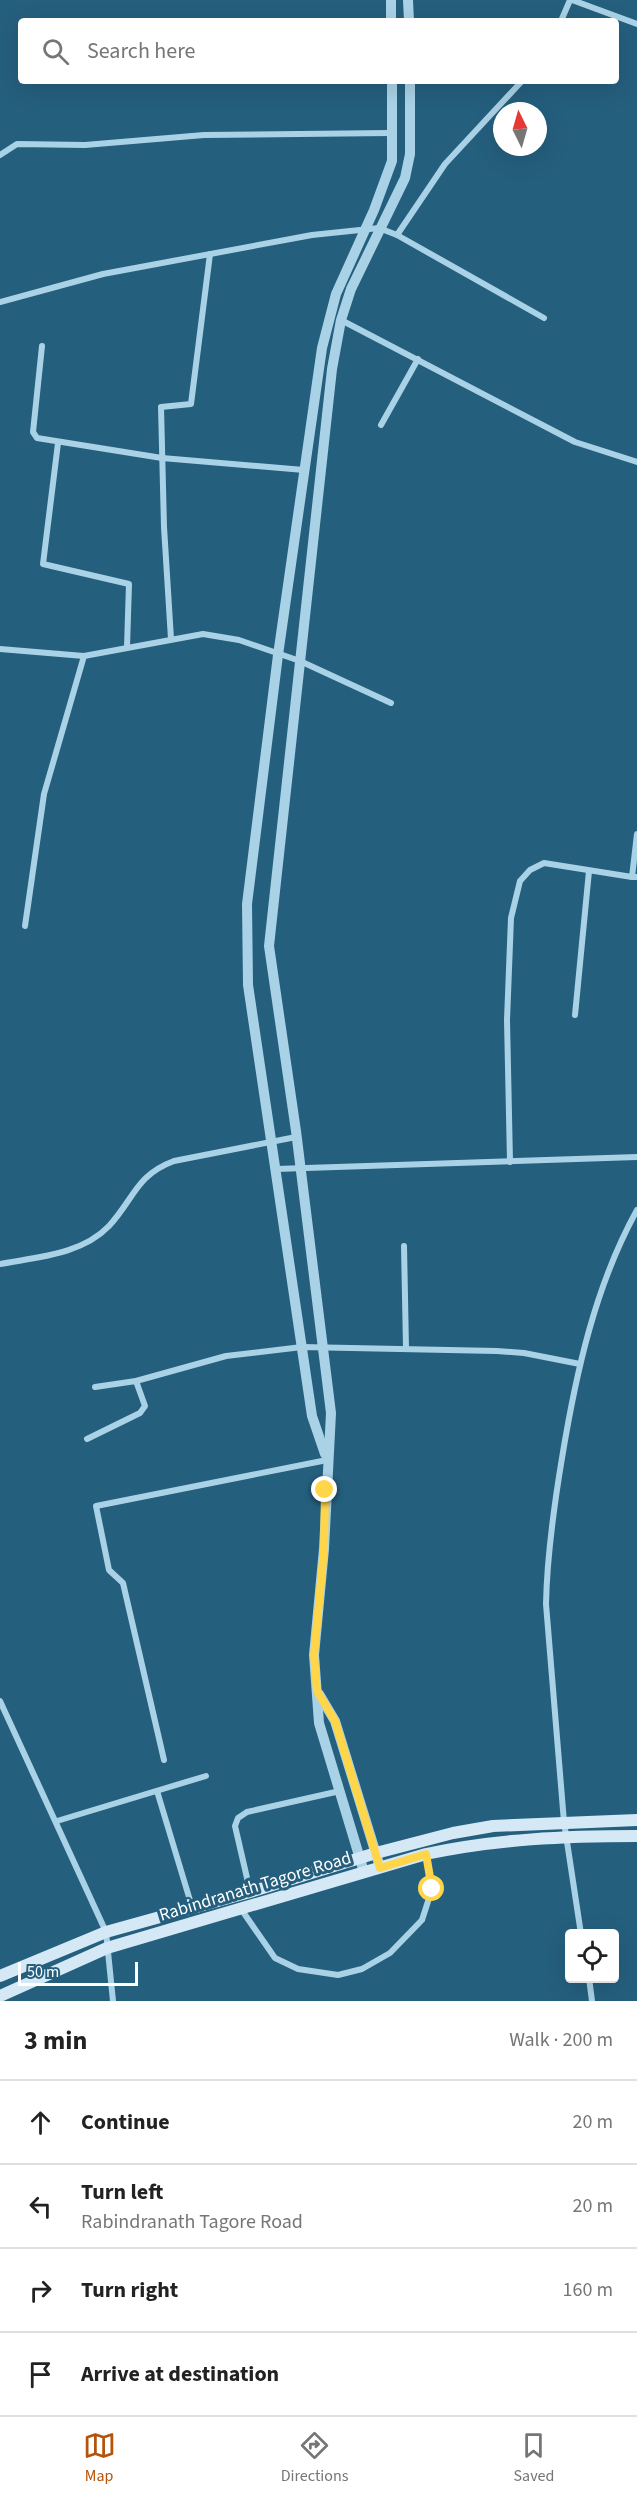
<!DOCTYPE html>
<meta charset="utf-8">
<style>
:root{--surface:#fff;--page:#f2f2f2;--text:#222;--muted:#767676;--line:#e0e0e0;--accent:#b45309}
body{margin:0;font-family:"Source Sans 3",sans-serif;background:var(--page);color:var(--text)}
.controls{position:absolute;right:18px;bottom:18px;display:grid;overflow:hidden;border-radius:6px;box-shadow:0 6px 24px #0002}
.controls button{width:54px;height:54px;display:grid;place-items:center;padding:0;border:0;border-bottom:2px solid var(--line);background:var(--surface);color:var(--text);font:30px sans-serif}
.compass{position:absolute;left:493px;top:102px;width:54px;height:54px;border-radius:50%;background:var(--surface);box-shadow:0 6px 24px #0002;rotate:355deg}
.scale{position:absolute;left:18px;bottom:15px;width:120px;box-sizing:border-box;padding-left:6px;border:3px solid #fff;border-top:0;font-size:16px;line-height:21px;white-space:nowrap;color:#fff;-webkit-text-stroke:4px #255f7e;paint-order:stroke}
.stop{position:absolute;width:18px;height:18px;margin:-14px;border:4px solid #ffd54a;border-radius:50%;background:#fff}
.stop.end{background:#ffd54a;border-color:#fff;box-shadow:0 2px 6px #0008}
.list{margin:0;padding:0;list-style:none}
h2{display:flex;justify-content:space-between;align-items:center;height:78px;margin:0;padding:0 24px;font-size:26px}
h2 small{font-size:20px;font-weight:400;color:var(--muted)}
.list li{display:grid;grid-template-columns:39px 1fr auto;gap:18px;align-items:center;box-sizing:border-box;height:84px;padding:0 24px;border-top:2px solid var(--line)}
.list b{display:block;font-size:22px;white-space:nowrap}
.list p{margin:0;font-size:20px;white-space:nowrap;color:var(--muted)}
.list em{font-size:20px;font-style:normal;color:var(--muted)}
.icon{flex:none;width:33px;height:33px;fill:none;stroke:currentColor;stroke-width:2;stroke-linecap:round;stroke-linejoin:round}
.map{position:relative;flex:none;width:637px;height:2001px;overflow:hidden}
.search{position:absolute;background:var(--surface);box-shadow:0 6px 24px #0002;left:18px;right:18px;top:18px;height:66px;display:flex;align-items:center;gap:15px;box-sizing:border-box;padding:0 21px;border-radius:6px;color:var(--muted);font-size:22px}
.sheet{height:414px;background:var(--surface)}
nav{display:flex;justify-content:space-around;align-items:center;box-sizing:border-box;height:84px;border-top:2px solid var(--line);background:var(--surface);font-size:16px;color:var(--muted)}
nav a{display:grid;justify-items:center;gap:3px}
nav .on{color:var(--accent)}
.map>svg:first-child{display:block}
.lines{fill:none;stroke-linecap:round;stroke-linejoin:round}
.minor{stroke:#aad2e6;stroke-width:6}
.tertiary{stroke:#aad2e6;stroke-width:10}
.secondary{stroke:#d4e9f5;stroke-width:12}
.route{stroke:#ffd54a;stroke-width:8}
.labels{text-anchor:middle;stroke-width:6;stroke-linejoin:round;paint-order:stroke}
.street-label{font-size:18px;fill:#fff;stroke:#255f7e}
</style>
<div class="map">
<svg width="637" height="2001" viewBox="0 0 637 2001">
<rect width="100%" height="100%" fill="#255f7e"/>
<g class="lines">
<g class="minor">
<path d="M 572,0 L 637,24"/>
<path d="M 561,21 L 570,0"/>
<path d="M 0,155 L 17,144 L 85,145 L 204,135 L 390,133"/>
<path d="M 397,235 L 544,318"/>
<path d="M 0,302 L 103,274 L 312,235 L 379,228 L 397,235 L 445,164 L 522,81"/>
<path d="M 341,320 L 575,442 L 637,462"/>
<path d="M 42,346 L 33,432 L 37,438 L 162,458 L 304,470"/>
<path d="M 381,425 L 418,359"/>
<path d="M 58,443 L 43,564 L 129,584 L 127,647"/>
<path d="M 171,639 L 164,527 L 161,407 L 191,404 L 210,254"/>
<path d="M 0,649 L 84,656 L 203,634 L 239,640 L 300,661 L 391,703"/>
<path d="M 637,834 L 632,877 L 637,877"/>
<path d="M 25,926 L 44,794 L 84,656"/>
<path d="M 575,1015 L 589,871"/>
<path d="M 510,1162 L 507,1020 L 511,918 L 520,881 L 530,870 L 544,863 L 632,877"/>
<path d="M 276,1169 L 637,1157"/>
<path d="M 404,1246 L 406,1348"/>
<path d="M 0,1264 C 37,1257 81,1255 109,1226 C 134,1199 136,1175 174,1161 L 296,1137"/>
<path d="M 95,1387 L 136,1381 L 226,1356 L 302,1347 L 497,1351 L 524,1353 L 580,1364"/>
<path d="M 87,1439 L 140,1413 L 145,1406 L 136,1381"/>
<path d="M 0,1701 L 106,1932 L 113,2001"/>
<path d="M 164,1760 L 123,1583 L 109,1570 L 96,1506 L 327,1460"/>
<path d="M 157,1791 L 192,1907"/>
<path d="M 57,1821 L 206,1776"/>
<path d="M 250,1891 L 235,1826 L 238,1818 L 247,1812 L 340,1791"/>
<path d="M 241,1909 L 275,1958 L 298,1969 L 338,1975 L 362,1969 L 390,1953 L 422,1920 L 432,1889 L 426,1854"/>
<path d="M 581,1934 L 564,1822 L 546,1604 C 547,1555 554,1506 562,1458 C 576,1373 595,1286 637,1210"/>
<path d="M 589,1978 L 592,2001"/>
</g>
<g class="tertiary">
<path d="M 391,0 L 391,21"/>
<path d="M 408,0 L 409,21"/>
<path d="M 325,1454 L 312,1416 L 248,985 L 247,904 L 278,655 L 322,348 L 336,294 L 374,210 L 392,161 L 392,81"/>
<path d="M 319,1694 L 335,1721 L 380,1867"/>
<path d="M 364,1872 L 319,1723 L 314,1655 L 324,1549 L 331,1413 L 296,1131 L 269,946 L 332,369 L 341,320 L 351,289 L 405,178 L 410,154 L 410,81"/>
</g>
<g class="secondary">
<path d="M 0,1976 L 106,1932 L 250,1892 L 376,1853 L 453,1833 L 493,1826 L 637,1820"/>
<path d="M 0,1996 L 107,1948 L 426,1854 C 496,1839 566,1836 637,1836"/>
</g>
</g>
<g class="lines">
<path class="route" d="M 325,1490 L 324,1549 L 314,1655 L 317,1691 L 335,1721 L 380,1868 L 426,1854 L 432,1889"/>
</g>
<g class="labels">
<g class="street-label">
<text transform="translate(255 1886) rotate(-17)" y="6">Rabindranath Tagore Road</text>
</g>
</g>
</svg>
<div class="controls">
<button><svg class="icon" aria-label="locate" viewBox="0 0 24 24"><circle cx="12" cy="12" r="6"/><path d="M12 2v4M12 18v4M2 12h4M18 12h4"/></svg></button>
</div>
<svg class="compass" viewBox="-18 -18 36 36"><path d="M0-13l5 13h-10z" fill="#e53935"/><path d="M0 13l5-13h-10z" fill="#767676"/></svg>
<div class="scale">50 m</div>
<div class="stop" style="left:432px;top:1889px"></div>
<div class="stop end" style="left:325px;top:1490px"></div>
<div class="search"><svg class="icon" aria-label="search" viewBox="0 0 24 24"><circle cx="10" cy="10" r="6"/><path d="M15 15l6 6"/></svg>Search here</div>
</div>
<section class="sheet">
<h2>3 min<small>Walk · 200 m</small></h2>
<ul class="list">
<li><svg class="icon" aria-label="ahead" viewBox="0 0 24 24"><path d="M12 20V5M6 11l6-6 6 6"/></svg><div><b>Continue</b></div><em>20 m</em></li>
<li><svg class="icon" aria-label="left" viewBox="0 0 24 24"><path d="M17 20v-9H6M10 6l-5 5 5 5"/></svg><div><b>Turn left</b><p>Rabindranath Tagore Road</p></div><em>20 m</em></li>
<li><svg class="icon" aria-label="right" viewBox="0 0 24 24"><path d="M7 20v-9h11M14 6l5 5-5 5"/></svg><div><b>Turn right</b></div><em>160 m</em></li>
<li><svg class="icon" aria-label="arrive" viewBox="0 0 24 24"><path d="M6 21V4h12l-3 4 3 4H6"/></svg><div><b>Arrive at destination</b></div></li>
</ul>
</section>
<nav>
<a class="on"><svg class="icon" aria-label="map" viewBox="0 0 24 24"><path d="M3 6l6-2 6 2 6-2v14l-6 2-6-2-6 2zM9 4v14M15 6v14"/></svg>Map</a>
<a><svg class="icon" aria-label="directions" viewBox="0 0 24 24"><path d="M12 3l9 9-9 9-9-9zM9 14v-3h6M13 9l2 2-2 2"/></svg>Directions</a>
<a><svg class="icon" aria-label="saved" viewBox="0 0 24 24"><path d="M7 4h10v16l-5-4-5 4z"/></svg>Saved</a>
</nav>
